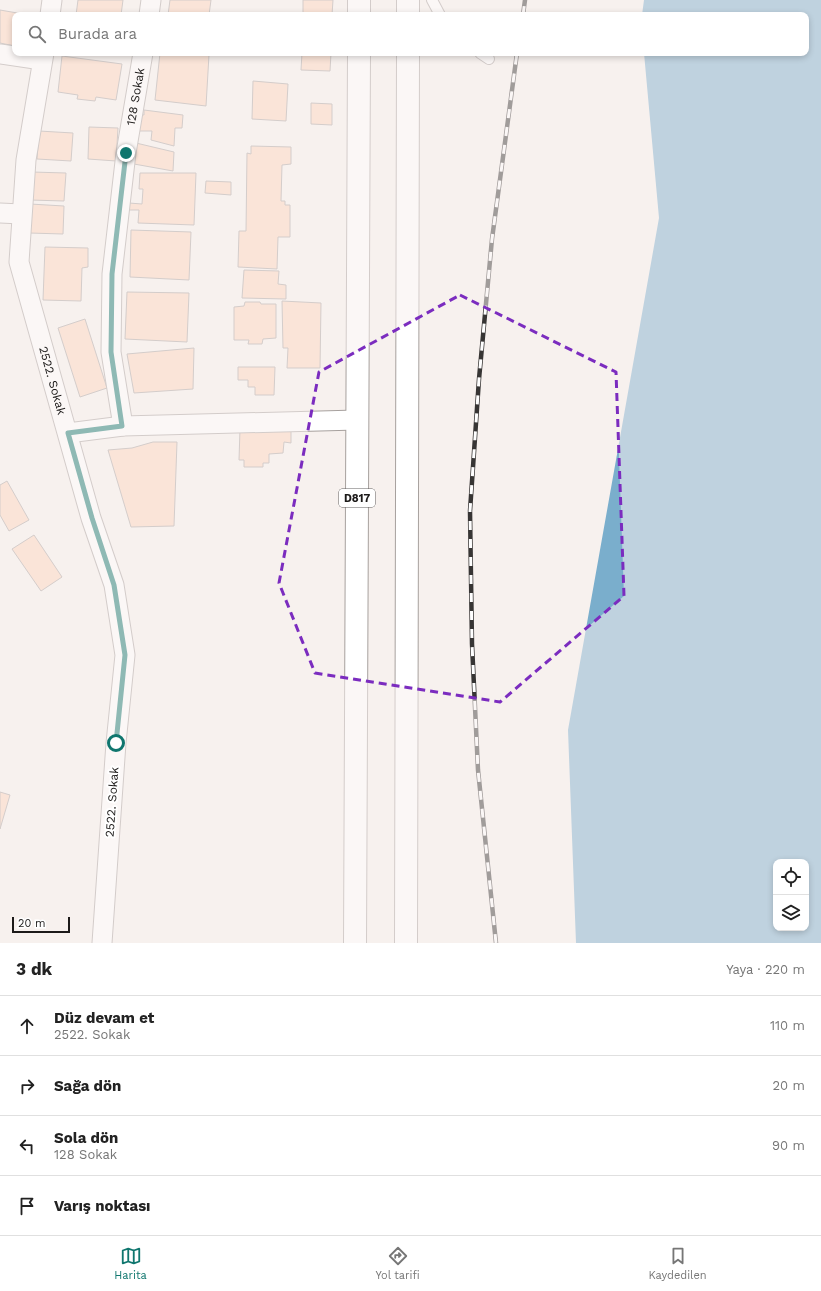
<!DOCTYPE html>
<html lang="tr">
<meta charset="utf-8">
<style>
:root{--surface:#fff;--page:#f6f6f6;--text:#222;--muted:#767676;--line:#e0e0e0;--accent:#0f766e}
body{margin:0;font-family:"Work Sans",sans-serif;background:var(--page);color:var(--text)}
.controls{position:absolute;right:12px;bottom:12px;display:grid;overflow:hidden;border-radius:8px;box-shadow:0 2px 6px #0003}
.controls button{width:36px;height:36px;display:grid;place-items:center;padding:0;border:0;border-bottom:1px solid var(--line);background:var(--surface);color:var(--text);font:20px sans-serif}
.scale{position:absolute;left:12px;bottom:10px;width:58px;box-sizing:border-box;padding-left:4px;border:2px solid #1c1a19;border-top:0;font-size:11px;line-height:14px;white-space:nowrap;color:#1c1a19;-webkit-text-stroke:3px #fff;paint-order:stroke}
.stop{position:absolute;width:12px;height:12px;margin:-9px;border:3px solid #0f766e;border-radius:50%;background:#fff}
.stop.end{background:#0f766e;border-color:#fff;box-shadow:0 1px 4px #0008}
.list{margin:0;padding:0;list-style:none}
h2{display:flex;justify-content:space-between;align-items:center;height:52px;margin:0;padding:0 16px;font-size:17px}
h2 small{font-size:13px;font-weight:400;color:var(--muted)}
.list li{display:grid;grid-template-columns:26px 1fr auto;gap:12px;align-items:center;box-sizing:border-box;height:60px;padding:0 16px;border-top:1px solid var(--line)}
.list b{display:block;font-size:15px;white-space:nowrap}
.list p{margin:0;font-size:13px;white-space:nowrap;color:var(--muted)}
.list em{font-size:13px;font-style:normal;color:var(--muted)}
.icon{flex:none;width:22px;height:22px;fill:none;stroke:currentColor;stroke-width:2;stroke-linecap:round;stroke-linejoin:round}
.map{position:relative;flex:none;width:821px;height:943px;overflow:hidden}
.search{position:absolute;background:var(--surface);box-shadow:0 2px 6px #0003;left:12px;right:12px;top:12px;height:44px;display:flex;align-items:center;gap:10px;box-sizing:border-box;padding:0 14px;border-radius:8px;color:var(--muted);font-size:15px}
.sheet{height:292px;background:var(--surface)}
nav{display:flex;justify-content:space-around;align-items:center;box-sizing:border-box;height:56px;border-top:1px solid var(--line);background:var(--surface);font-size:11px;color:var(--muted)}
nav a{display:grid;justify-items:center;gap:2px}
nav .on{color:var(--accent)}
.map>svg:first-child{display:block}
.water{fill:#7aaecc;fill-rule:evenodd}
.building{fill:#fdd4bc;stroke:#a8a29f}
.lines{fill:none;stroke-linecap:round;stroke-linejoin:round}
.service-casing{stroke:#a7a19e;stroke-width:12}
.minor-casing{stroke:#a7a19e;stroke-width:21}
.trunk-casing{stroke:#a7a19e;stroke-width:24}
.service{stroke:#fff;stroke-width:10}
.minor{stroke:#fff;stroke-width:19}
.trunk{stroke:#fff;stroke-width:22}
.rail-casing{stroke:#373534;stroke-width:4.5}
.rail{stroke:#fff;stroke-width:3;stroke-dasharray:9;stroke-linecap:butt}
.route{stroke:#0f766e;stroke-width:5}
.marked{fill:none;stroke:#7b2cbf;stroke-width:3;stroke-dasharray:8 5;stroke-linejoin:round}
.labels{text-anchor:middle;stroke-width:4;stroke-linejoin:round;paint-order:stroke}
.shield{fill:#fff;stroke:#605f5e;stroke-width:1}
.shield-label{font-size:11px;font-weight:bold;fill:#1c1a19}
.street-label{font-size:12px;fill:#1c1a19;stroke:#fff}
</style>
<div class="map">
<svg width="821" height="943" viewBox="0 0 821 943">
<rect width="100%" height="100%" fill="#f7f1ee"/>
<path class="water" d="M 644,0 L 821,0 L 821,943 L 576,943 L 568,730 L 659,218 L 644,53 L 806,53 L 806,15 L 642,15 ZM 776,862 L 806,862 L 806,928 L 776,928 Z"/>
<g class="building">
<path d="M 78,0 L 123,0 L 121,15 L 76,15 Z"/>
<path d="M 170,0 L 211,0 L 209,15 L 168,15 Z"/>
<path d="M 303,0 L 333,0 L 332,15 L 303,15 Z"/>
<path d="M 0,10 L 29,15 L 15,15 L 15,46 L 0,43 Z"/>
<path d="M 160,53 L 209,55 L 206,106 L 155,100 Z"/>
<path d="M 302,53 L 331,53 L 330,71 L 301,70 Z"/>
<path d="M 62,56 L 122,64 L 116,100 L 96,97 L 95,101 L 77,99 L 78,95 L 58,92 Z"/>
<path d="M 253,81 L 288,84 L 286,121 L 252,119 Z"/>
<path d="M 311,103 L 332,104 L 332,125 L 311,124 Z"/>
<path d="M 144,110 L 183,115 L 182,128 L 175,128 L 174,146 L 151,140 L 152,131 L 139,131 L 139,114 L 144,115 Z"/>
<path d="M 89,127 L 118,128 L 116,161 L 88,159 Z"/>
<path d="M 39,131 L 73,133 L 71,161 L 37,159 Z"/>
<path d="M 136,143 L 174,152 L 173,171 L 134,164 Z"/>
<path d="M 251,146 L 291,147 L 291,164 L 282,165 L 281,201 L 285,201 L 285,205 L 290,205 L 290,237 L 278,237 L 277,269 L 238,267 L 239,231 L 246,231 L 247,153 L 251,154 Z"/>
<path d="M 32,172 L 66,173 L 64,201 L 30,200 Z"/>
<path d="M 140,173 L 196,173 L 194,225 L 138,223 L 139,210 L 129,210 L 129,203 L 142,204 L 143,189 L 139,189 Z"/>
<path d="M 206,181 L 231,182 L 231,195 L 205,193 Z"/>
<path d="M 30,204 L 64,206 L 63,234 L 29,233 Z"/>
<path d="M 131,230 L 191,232 L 189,280 L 130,277 Z"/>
<path d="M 45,247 L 88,248 L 88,267 L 82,268 L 81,301 L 43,300 Z"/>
<path d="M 244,270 L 279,271 L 278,284 L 286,285 L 286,299 L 242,298 Z"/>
<path d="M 127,292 L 189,293 L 187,342 L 125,339 Z"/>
<path d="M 282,301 L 321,303 L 320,368 L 287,368 L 288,348 L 283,348 Z"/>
<path d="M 245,302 L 260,302 L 261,304 L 276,304 L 276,338 L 263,339 L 262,344 L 248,344 L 249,340 L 234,340 L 234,307 L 244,306 Z"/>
<path d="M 85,319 L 107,388 L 80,397 L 58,328 Z"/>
<path d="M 194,348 L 193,389 L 134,393 L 127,354 Z"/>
<path d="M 238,367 L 275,367 L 274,395 L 255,395 L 255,387 L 248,387 L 248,380 L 238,380 Z"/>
<path d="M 291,426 L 291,443 L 284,442 L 283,453 L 269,454 L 269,463 L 263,463 L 263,467 L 244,467 L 244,460 L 239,460 L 240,429 Z"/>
<path d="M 153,442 L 177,442 L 174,526 L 131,527 L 108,450 L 132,448 Z"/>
<path d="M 7,481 L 29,520 L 9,531 L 0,515 L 0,485 Z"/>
<path d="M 34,535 L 62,577 L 41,591 L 12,549 Z"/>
<path d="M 0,792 L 10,795 L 0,829 Z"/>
</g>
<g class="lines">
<defs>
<g id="service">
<path d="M 432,0 L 440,15"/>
<path d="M 480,53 L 489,59"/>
</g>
<g id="minor">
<path d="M 50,15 L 52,0"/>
<path d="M 149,15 L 151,0"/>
<path id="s1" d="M 44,53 L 26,160 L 19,262 L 91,518 L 114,585 L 125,655 L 116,743 L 102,943"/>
<path d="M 0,54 L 42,60"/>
<path d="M 0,213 L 21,214"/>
<path id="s2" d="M 123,426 L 111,352 L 112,274 L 126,153 L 143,53"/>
<path d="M 68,433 L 123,426 L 357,420"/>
</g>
<g id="trunk">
<path d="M 359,15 L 359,0"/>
<path d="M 408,15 L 408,0"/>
<path d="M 355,943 L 359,53"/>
<path d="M 406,943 L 408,53"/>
</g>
</defs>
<use href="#service" class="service-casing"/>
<use href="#minor" class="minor-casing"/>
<use href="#trunk" class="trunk-casing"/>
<use href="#service" class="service"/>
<use href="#minor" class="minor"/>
<use href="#trunk" class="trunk"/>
<defs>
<g id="rail">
<path d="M 523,15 L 525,0"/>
<path d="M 496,943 L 478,770 L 472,644 L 470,511 L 479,379 L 492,239 L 517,53"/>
</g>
</defs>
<use href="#rail" class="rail-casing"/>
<use href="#rail" class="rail"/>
</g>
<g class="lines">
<path class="route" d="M 116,743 L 125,655 L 114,585 L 92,518 L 68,433 L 122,426 L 111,352 L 112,274 L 126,153"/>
</g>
<path d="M0 0H821V943H0ZM 460,295 L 616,372 L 624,596 L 500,702 L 315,673 L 279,583 L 319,372 Z" fill="#f7f1ee" fill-opacity=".55" fill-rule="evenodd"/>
<path class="marked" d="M 460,295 L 616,372 L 624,596 L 500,702 L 315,673 L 279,583 L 319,372 Z"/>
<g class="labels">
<rect class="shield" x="339" y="489" width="36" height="18" rx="3"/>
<g class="shield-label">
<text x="357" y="502">D817</text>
</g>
<g class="street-label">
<text dy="4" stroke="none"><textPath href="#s2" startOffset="332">128 Sokak</textPath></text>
<text dy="4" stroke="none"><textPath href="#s1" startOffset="334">2522. Sokak</textPath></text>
<text transform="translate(112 802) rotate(-86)" y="4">2522. Sokak</text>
</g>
</g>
</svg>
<div class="controls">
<button><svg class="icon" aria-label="locate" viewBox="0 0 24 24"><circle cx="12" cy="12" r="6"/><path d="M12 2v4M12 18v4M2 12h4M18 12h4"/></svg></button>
<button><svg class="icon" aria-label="layers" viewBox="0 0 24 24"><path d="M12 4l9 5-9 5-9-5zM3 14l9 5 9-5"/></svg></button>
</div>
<div class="scale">20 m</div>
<div class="stop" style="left:116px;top:743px"></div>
<div class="stop end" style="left:126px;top:153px"></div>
<div class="search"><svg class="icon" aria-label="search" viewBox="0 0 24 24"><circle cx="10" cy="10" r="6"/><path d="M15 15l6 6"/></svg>Burada ara</div>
</div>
<section class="sheet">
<h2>3 dk<small>Yaya · 220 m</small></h2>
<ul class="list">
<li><svg class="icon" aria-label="ahead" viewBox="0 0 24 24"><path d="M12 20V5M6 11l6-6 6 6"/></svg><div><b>Düz devam et</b><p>2522. Sokak</p></div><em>110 m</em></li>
<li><svg class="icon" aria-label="right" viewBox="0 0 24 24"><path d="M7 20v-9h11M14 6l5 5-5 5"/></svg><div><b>Sağa dön</b></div><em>20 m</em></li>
<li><svg class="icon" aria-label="left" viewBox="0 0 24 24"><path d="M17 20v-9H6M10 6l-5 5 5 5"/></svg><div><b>Sola dön</b><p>128 Sokak</p></div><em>90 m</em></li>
<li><svg class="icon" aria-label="arrive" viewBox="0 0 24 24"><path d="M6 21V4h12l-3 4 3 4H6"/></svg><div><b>Varış noktası</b></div></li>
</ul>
</section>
<nav>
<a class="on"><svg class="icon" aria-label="map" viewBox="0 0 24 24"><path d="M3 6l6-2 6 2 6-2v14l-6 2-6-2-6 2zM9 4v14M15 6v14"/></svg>Harita</a>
<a><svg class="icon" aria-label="directions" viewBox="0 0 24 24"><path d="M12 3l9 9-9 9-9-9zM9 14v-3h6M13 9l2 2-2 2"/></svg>Yol tarifi</a>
<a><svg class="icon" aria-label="saved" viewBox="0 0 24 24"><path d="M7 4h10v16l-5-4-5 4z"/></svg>Kaydedilen</a>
</nav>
